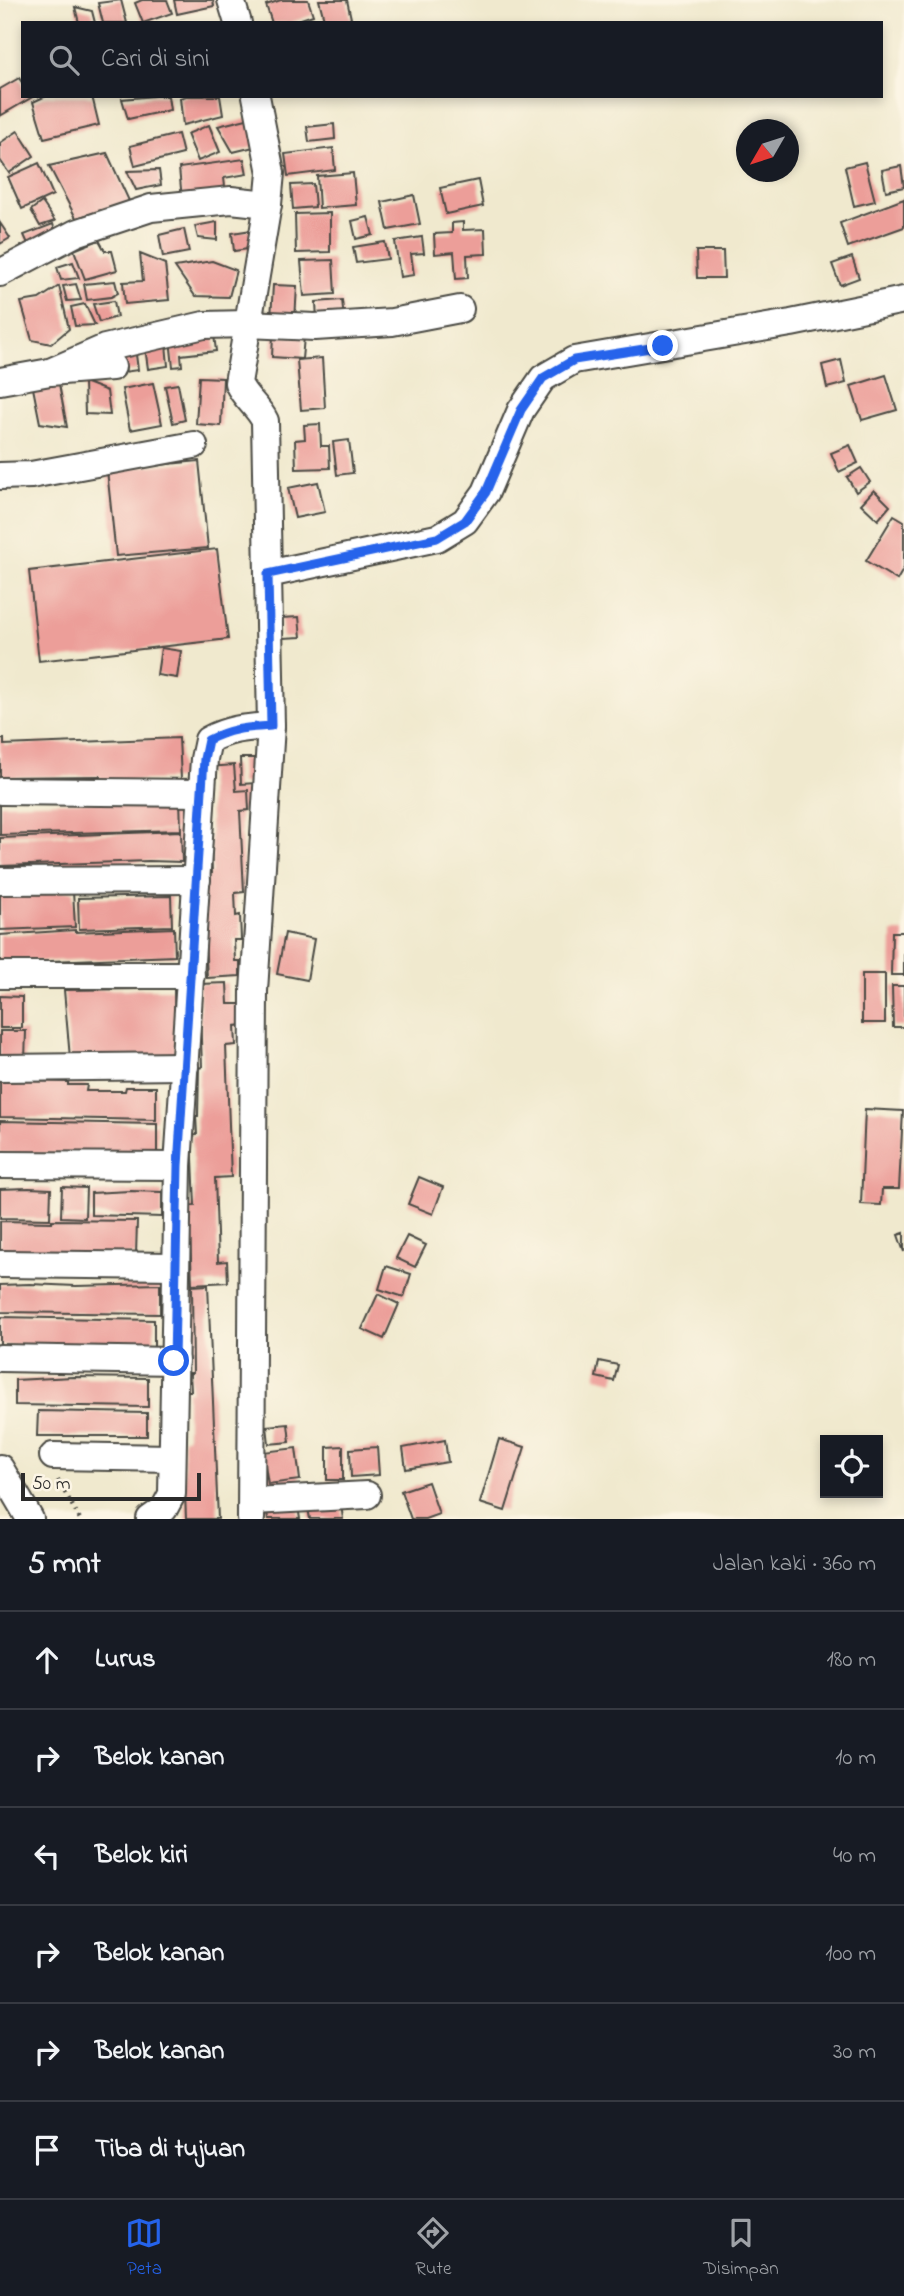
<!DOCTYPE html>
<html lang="id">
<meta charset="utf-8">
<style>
:root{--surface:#171b24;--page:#242831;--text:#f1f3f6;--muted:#9ea1a6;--line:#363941;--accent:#2563eb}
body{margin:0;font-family:"Indie Flower",sans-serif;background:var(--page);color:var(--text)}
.controls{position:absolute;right:21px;bottom:21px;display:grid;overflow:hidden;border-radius:0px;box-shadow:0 4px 10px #0003}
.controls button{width:63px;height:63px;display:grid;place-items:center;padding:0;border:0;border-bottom:2px solid var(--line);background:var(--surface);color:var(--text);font:35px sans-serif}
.compass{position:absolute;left:736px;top:119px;width:63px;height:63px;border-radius:50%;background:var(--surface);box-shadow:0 4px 10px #0003;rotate:231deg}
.scale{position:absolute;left:21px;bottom:18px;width:180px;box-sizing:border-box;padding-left:7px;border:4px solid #2b2b2b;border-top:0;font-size:19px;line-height:24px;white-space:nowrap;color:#2b2b2b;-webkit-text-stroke:5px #fcf5e5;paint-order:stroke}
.stop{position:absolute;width:21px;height:21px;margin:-16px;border:5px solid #2563eb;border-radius:50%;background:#fff}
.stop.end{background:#2563eb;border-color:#fff;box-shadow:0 2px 7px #0008}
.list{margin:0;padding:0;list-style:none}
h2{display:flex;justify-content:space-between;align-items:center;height:91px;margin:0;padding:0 28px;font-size:30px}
h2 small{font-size:23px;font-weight:400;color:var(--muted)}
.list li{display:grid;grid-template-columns:46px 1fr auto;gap:21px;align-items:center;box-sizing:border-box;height:98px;padding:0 28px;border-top:2px solid var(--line)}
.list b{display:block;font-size:26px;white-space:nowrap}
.list em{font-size:23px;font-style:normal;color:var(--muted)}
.icon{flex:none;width:38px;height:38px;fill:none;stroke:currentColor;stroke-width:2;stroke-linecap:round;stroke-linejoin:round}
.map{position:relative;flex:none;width:904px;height:1519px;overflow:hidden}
.search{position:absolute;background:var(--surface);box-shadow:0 4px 10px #0003;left:21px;right:21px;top:21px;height:77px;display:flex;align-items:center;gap:18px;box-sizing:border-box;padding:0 24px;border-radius:0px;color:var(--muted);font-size:26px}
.sheet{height:679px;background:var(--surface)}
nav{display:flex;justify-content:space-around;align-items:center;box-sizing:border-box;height:98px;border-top:2px solid var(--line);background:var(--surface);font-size:19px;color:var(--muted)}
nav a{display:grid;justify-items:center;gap:4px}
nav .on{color:var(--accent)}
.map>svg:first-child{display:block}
.building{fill:#ec9e99}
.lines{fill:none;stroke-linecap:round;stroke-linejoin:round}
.minor-casing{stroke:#494843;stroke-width:30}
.path{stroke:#494843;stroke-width:4.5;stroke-dasharray:2 5;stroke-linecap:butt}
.minor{stroke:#fff;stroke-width:26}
.route{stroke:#2563eb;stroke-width:9}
</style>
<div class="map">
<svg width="904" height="1519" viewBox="0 0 904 1519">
<rect width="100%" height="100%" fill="#fcf5e5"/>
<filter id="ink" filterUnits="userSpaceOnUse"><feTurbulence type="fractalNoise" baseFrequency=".0143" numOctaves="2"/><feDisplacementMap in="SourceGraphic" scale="14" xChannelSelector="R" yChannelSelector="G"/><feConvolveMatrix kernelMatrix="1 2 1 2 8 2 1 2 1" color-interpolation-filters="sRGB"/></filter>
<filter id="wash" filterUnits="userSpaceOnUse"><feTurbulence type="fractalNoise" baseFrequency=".00686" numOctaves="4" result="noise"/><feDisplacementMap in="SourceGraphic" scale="28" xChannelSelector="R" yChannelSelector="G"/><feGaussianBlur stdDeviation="1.57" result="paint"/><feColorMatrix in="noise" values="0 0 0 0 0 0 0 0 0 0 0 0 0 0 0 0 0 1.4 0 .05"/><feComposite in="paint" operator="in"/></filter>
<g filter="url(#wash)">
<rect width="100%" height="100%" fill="#f0e9ce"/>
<g id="blocks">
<g class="building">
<path d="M 121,0 L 127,23 L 103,23 L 98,3 Z"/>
<path d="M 142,0 L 167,0 L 172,13 L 143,23 L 135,3 Z"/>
<path d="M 174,0 L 213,0 L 214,6 L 177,14 Z"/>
<path d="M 281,0 L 308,0 L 313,15 L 289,23 L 272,23 L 266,5 Z"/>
<path d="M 319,0 L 347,0 L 352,23 L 325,23 Z"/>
<path d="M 75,7 L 92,11 L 95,23 L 79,23 Z"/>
<path d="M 19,78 L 23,84 L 23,96 L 34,96 L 0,116 L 0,89 Z"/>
<path d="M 46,96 L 92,96 L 99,125 L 44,138 L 33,102 Z"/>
<path d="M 155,96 L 168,96 L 170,110 L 128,119 L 122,99 Z"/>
<path d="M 186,96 L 220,96 L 223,115 L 183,125 L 180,98 Z"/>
<path d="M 267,114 L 274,142 L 233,152 L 218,126 Z"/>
<path d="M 334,124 L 335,139 L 309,142 L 307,127 Z"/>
<path d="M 209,125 L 220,152 L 198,161 L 187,134 Z"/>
<path d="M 18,131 L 34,156 L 9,173 L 0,160 L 0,143 Z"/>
<path d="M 178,134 L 183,154 L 135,166 L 130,146 Z"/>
<path d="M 333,148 L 335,170 L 288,176 L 285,154 Z"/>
<path d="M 107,153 L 130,203 L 76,218 L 49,166 Z"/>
<path d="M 244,159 L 247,174 L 224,178 L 226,195 L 182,199 L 179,168 Z"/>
<path d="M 865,162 L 875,201 L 854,206 L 845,167 Z"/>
<path d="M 39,163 L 53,195 L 22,209 L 8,177 Z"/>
<path d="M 901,166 L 904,187 L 886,191 L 882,170 Z"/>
<path d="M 159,170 L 161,185 L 136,190 L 127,171 Z"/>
<path d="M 353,173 L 356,205 L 319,208 L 317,176 Z"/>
<path d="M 478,180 L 483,206 L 446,214 L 440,188 Z"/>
<path d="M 313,184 L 315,207 L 293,209 L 291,185 Z"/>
<path d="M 414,195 L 420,224 L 388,230 L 382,202 Z"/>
<path d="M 904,199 L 904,227 L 848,247 L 840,223 Z"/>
<path d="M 42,202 L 55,221 L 40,226 L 31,210 Z"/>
<path d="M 330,213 L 330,252 L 296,253 L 295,214 Z"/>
<path d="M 368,217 L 373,235 L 356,239 L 352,221 Z"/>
<path d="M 217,222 L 217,240 L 198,238 L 195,226 Z"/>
<path d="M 463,222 L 463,230 L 485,229 L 486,254 L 467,255 L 468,278 L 456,279 L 454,252 L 435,254 L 434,234 L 452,233 L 452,223 Z"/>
<path d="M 0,223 L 10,238 L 0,244 Z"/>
<path d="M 53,224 L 57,237 L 29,246 L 24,235 Z"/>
<path d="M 184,229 L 189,252 L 163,257 L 159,235 Z"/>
<path d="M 252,230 L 255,248 L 234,251 L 232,233 Z"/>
<path d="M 422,237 L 424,253 L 411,254 L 414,275 L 400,277 L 395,241 Z"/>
<path d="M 99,240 L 105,251 L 112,251 L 117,270 L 85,279 L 74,250 Z"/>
<path d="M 385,242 L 388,259 L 356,263 L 353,247 Z"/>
<path d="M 696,251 L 723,251 L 724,278 L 697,278 Z"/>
<path d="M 140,254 L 165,264 L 169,300 L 125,304 L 123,282 L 143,281 Z"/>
<path d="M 852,257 L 859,278 L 840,285 L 832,264 Z"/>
<path d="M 333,260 L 335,294 L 304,296 L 301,261 Z"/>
<path d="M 212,261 L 236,270 L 229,297 L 195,296 L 175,267 Z"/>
<path d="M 73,262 L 79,278 L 61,280 L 57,267 Z"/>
<path d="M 115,281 L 118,293 L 111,297 L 87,300 L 84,284 Z"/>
<path d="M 76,284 L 81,300 L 67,301 L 63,286 Z"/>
<path d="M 273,285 L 297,286 L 295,320 L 271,319 Z"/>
<path d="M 59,286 L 69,329 L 51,344 L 32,340 L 21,302 L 39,299 Z"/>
<path d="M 342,300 L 344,318 L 317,320 L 316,302 Z"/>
<path d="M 114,301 L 117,317 L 99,322 L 93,304 Z"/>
<path d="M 85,304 L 95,325 L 75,326 L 71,307 Z"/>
<path d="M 214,335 L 216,351 L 181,355 L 182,366 L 173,367 L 170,339 Z"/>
<path d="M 273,335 L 304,337 L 302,359 L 272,357 Z"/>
<path d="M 166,344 L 168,366 L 148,369 L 145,347 Z"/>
<path d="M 135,347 L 138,370 L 116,373 L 113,351 Z"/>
<path d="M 322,358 L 325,408 L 301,410 L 297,360 Z"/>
<path d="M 841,360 L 846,383 L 827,388 L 822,365 Z"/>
<path d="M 57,373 L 67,427 L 40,423 L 31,378 Z"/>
<path d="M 886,375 L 897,410 L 862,420 L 851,386 Z"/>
<path d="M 199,377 L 223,378 L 221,426 L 196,424 Z"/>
<path d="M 84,382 L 107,391 L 110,415 L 85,414 Z"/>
<path d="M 153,383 L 162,424 L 130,430 L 122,389 Z"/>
<path d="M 178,384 L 185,420 L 173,423 L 165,386 Z"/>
<path d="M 320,424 L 321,446 L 329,446 L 330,468 L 296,469 L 295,440 L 305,439 L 304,425 Z"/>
<path d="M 349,440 L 353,473 L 337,475 L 333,442 Z"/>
<path d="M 850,445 L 858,463 L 839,472 L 831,453 Z"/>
<path d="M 199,461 L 208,548 L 116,556 L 107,470 Z"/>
<path d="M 861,468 L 870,482 L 856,492 L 847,477 Z"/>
<path d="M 318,482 L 325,512 L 295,518 L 288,488 Z"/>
<path d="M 874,490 L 890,506 L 878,520 L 861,504 Z"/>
<path d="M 894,515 L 904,521 L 904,568 L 897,580 L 866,561 Z"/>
<path d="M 217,549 L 228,639 L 39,661 L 29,571 Z"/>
<path d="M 299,617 L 301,637 L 283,638 L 281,618 Z"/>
<path d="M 161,648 L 181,651 L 177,678 L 157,675 Z"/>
<path d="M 179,738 L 181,779 L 101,782 L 100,776 L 0,777 L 0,739 L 4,739 L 4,745 Z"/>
<path d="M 240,758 L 256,758 L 257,783 L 241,784 Z"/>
<path d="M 234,765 L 236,791 L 248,790 L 249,810 L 240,811 L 244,892 L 235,893 L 236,916 L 240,915 L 241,940 L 234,940 L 235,961 L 240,961 L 240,976 L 207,978 L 202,874 L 212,873 L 208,767 Z"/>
<path d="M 180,799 L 181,830 L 0,835 L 0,804 Z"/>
<path d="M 181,831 L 182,862 L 149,861 L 0,866 L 0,838 Z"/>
<path d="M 73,891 L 75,927 L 0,930 L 0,893 Z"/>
<path d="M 171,896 L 172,926 L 79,929 L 78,898 Z"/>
<path d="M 174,928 L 175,956 L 0,963 L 0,935 L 75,930 L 75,932 Z"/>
<path d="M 892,932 L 904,932 L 904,975 L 891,975 Z"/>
<path d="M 285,933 L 314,939 L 307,980 L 277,974 Z"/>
<rect x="862" y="974" width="23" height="49"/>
<path d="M 227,983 L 228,1004 L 242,1004 L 243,1025 L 235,1026 L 236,1045 L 226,1046 L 231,1177 L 215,1178 L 218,1262 L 227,1261 L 228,1282 L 192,1284 L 189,1206 L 195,1205 L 192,1136 L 197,1135 L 196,1116 L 198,1116 L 199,1068 L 202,1067 L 199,984 Z"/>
<path d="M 892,986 L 904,986 L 904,1027 L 893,1027 Z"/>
<path d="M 147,989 L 174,989 L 175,1056 L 70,1058 L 64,990 Z"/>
<path d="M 0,996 L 22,997 L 22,1028 L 0,1028 Z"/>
<path d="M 0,1031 L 26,1031 L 25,1060 L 0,1059 Z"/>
<path d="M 23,1081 L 68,1082 L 68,1085 L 87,1085 L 86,1091 L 125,1091 L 126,1087 L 156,1087 L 156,1120 L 0,1117 L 0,1082 Z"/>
<path d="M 865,1109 L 903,1111 L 899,1189 L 882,1189 L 881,1205 L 861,1204 Z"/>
<path d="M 0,1121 L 157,1124 L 157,1155 L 0,1153 Z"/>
<path d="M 419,1177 L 443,1187 L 433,1214 L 408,1204 Z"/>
<path d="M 62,1187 L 86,1188 L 85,1218 L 61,1217 Z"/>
<path d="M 29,1188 L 51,1189 L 50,1219 L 0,1218 L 0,1189 Z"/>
<path d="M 130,1191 L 162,1192 L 162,1217 L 91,1215 L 91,1193 Z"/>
<path d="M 52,1220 L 137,1221 L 136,1255 L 0,1253 L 0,1221 L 52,1222 Z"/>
<path d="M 904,1233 L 904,1252 L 898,1235 Z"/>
<path d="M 407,1236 L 426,1245 L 415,1267 L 396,1258 Z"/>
<path d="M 386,1266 L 411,1274 L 404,1297 L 379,1289 Z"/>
<path d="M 30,1284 L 76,1286 L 160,1284 L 160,1314 L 0,1312 L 0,1285 Z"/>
<path d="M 208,1285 L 218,1519 L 186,1519 L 183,1438 L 187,1438 L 187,1391 L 191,1391 L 190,1373 L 193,1373 L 192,1286 Z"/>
<path d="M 378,1294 L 399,1304 L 384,1339 L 362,1329 Z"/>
<path d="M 0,1317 L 154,1320 L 154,1348 L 0,1345 Z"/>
<path d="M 599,1361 L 618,1365 L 614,1381 L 596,1377 Z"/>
<path d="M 73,1377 L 148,1378 L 148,1407 L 15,1405 L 15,1380 Z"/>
<path d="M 38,1411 L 147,1413 L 147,1436 L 37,1436 Z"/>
<path d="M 288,1424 L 290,1442 L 269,1444 L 267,1426 Z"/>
<path d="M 499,1439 L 525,1447 L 505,1511 L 480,1503 Z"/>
<path d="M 445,1440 L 448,1462 L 406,1469 L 403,1448 Z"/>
<path d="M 343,1446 L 343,1480 L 327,1480 L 327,1447 Z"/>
<path d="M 377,1447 L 379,1475 L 351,1477 L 350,1449 Z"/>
<path d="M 296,1448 L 300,1480 L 268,1484 L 263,1452 Z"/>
<path d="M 428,1482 L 439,1514 L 425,1519 L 411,1519 L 401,1491 Z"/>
<path d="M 297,1500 L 300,1519 L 268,1519 L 266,1504 Z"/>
<path d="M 341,1504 L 343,1519 L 310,1519 L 308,1508 Z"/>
</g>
</g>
</g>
<g filter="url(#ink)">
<use href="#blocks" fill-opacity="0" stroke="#494843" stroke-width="2"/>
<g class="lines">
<defs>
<g id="minor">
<path d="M 231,0 L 238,23"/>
<path d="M 256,96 L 271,173 L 268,204 L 238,383 C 244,398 258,406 265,421 L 268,574"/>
<path d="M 0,273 L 76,233 L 151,208 L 231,200 L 268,204"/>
<path d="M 50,372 L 105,348 L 204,325 L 247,324 L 315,327 L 392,322 L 460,309"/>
<path d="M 0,381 L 50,372 L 112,367"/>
<path d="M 0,476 L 31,475 L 194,445"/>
<path d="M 0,791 L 201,793"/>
<path d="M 0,881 L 197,880"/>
<path d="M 0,975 L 191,975"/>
<path d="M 0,1068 L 185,1066"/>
<path d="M 0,1165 L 178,1166"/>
<path d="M 0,1264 L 176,1266"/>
<path d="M 0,1358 L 175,1361"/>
<path d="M 53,1456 L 172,1458"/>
<path d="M 0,1468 L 30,1519"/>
<path d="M 253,1501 L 367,1495"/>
<path d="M 150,1519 L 164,1509 L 172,1494 L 178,1166 L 204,759 L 208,740 C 231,728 246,728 271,726"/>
<path d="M 251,1519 L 254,991 L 271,726 L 268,574 L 437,538 L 465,521 L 486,492 L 521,410 L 543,378 L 574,360 L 791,323 L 904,300"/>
</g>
</defs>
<use href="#minor" class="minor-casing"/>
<path class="path" d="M 58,1480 L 80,1519"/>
<use href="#minor" class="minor"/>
</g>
</g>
<g class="lines" filter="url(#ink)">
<path class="route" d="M 174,1361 L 178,1166 L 204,759 L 208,740 C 232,728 245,728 271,726 L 268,574 L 437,538 L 465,521 L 486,492 L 521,410 L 543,378 L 574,360 L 663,346"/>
</g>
</svg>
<div class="controls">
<button><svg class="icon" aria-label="locate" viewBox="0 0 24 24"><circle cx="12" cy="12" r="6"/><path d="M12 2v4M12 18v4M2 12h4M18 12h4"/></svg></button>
</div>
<svg class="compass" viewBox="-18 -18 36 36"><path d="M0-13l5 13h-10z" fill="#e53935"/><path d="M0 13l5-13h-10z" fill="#9ea1a6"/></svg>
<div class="scale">50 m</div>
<div class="stop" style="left:174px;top:1361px"></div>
<div class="stop end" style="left:663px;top:346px"></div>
<div class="search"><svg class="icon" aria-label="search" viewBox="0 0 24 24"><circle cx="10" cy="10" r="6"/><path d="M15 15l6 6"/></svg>Cari di sini</div>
</div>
<section class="sheet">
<h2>5 mnt<small>Jalan kaki · 360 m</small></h2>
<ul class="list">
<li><svg class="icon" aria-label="ahead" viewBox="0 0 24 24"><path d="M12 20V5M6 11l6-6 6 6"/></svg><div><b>Lurus</b></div><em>180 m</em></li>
<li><svg class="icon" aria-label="right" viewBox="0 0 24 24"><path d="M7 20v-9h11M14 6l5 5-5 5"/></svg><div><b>Belok kanan</b></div><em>10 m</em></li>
<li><svg class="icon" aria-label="left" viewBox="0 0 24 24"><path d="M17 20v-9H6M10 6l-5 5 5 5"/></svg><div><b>Belok kiri</b></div><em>40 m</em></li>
<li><svg class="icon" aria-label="right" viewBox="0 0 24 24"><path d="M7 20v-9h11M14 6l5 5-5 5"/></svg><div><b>Belok kanan</b></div><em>100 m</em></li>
<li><svg class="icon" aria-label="right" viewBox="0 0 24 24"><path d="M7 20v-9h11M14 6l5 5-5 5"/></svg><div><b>Belok kanan</b></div><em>30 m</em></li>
<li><svg class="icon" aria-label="arrive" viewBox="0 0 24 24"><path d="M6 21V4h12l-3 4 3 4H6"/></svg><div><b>Tiba di tujuan</b></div></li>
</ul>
</section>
<nav>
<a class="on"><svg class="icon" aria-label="map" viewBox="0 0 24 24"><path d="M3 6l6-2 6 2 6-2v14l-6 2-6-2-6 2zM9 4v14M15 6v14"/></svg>Peta</a>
<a><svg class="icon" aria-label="directions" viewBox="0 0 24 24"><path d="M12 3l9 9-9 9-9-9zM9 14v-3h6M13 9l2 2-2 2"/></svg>Rute</a>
<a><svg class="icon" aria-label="saved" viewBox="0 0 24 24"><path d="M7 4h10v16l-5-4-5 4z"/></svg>Disimpan</a>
</nav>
